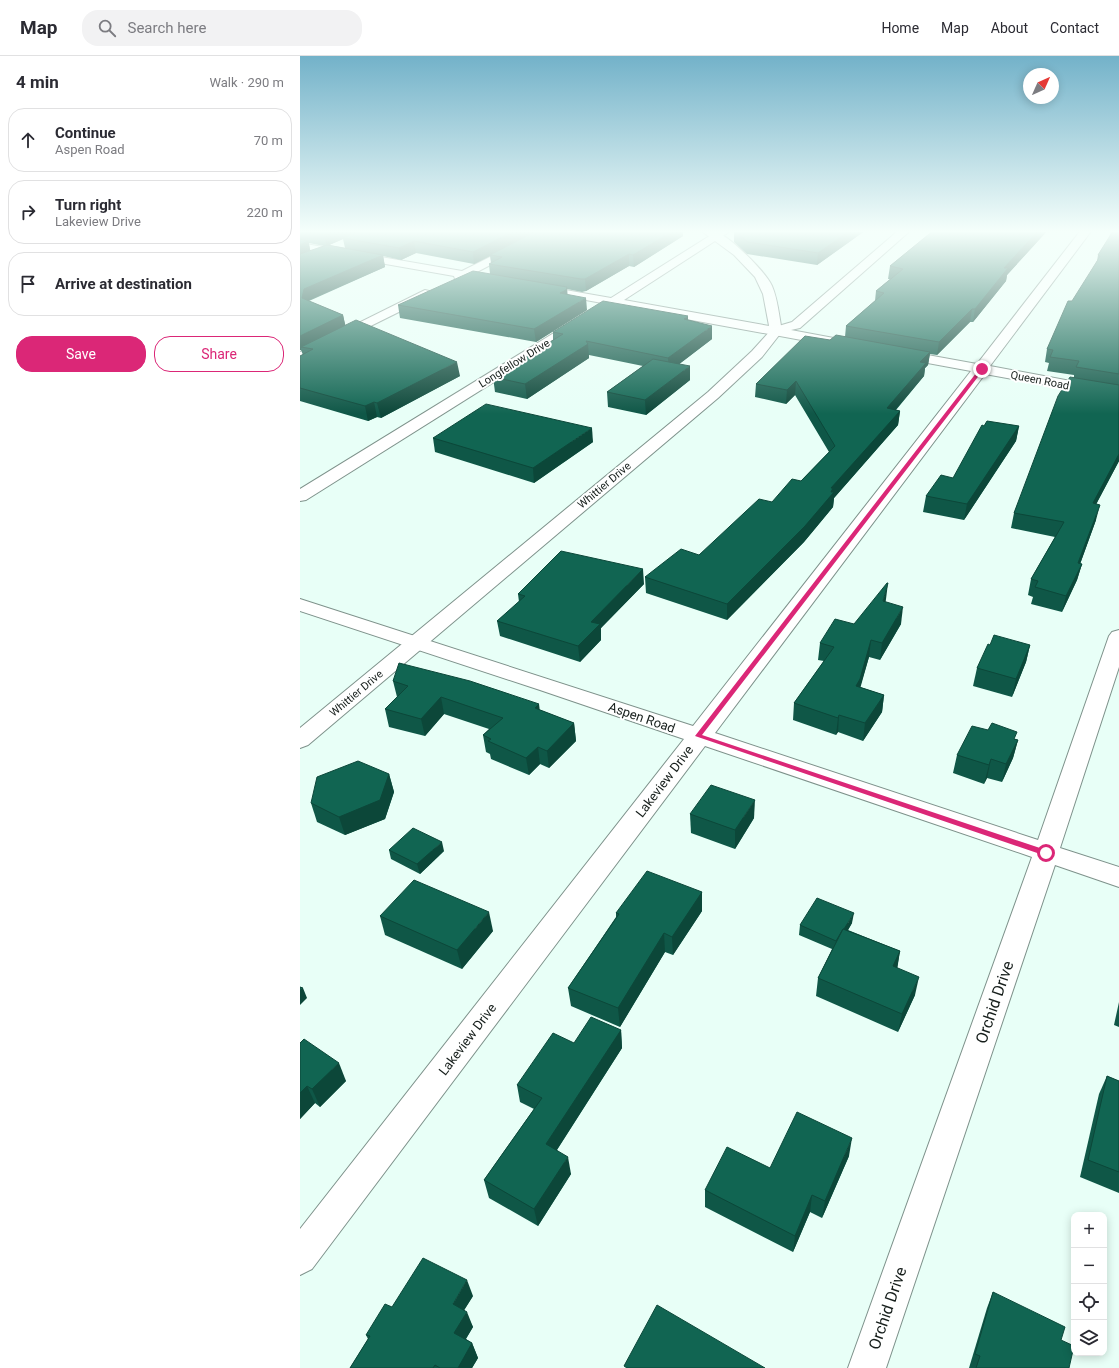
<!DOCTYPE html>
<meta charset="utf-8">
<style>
:root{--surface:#fff;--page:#f2f2f3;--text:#2b2b33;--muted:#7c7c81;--line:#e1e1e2;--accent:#db2777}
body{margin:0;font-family:Roboto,sans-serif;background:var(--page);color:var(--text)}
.controls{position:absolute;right:12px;bottom:12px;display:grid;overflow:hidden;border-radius:8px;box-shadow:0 2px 10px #0003}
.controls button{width:36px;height:36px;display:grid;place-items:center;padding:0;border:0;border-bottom:1px solid var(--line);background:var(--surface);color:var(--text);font:20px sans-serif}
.compass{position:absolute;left:723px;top:12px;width:36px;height:36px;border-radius:50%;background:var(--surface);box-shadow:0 2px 10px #0003;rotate:45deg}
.stop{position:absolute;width:12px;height:12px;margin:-9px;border:3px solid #db2777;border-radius:50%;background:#fff}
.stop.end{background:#db2777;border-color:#fff;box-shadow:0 1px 4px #0008}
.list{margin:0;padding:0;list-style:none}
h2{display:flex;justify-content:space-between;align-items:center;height:52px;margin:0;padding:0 16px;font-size:17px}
h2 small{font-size:13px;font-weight:400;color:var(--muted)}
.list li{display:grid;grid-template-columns:26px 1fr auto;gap:12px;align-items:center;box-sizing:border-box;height:64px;margin:0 8px 8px;padding:0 8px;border:1px solid var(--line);border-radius:16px}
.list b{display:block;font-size:15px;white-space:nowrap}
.list p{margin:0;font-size:13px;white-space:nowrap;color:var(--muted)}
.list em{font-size:13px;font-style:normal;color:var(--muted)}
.actions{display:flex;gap:8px;padding:12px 16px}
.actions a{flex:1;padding:9px 0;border:1px solid var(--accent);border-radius:16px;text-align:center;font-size:14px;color:var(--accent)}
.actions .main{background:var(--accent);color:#fff}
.icon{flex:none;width:22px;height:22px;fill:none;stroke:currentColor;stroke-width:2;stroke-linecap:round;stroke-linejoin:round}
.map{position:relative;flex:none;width:819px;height:1312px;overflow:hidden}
header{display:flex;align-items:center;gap:24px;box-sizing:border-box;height:56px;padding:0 20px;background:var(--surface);border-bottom:1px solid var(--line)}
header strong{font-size:19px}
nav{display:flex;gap:22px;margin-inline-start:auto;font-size:14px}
.search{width:280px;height:36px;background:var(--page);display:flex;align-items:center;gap:10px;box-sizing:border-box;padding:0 14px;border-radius:16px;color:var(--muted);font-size:15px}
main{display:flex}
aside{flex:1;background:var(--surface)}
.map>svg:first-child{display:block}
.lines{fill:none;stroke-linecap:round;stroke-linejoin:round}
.street-casing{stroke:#7e928b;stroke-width:2}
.secondary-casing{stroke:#7e928b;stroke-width:2}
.street{fill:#fff;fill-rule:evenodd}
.secondary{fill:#fff;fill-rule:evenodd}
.wall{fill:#0f5747;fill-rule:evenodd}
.shaded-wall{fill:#0c4739}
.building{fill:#116552;stroke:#0c4739}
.route{fill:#db2777}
.labels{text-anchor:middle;stroke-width:4;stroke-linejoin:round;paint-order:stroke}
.far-street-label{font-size:11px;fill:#161e1b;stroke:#fff}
.street-label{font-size:13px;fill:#161e1b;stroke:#fff}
.near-street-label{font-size:16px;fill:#161e1b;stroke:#fff}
</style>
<header>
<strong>Map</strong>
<div class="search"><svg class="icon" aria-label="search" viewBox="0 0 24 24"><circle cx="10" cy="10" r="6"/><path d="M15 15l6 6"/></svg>Search here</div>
<nav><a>Home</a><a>Map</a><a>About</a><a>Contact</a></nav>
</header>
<main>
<aside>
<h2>4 min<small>Walk · 290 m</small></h2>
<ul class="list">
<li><svg class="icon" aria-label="ahead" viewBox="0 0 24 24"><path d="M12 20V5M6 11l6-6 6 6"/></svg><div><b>Continue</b><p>Aspen Road</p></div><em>70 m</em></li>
<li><svg class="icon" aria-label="right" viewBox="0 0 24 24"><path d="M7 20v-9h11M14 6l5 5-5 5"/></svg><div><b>Turn right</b><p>Lakeview Drive</p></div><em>220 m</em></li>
<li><svg class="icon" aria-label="arrive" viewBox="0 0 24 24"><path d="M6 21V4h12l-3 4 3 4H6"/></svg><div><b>Arrive at destination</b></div></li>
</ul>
<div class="actions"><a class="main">Save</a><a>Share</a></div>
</aside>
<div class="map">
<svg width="819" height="1312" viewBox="0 0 819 1312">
<rect width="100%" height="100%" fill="#e8fff7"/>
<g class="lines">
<defs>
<g id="street">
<path d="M 244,174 L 258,174 L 175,217 L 198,222 L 200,224 L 198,226 L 194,227 L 165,222 L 159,224 L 155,223 L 154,220 L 0,193 L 0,187 L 162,215 Z"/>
<path d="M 419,174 L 432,174 L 324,244 L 475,271 L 492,266 L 599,174 L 611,174 L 500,272 L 491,274 L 539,283 L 540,286 L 539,289 L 534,290 L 315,250 L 306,254 L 302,253 L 300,250 L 302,247 L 237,235 L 233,234 L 231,232 L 233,230 L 237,229 L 311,242 Z"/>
<path d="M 781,174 L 792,174 L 690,310 L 819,334 L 819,342 L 685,318 L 415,677 L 738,784 L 809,580 L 812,576 L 819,574 L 819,611 L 760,792 L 819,811 L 819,831 L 755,809 L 586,1312 L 548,1312 L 732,801 L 405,690 L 12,1213 L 0,1219 L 0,1173 L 384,683 L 240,634 L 0,555 L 0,543 L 393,670 L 671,315 L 595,301 L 593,298 L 595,295 L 600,294 L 677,308 Z"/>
<path d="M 125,234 L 129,235 L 131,238 L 129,241 L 0,305 L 0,296 Z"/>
<path d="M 279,263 L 283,264 L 285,267 L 283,270 L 6,444 L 0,445 L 0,433 L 275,264 Z"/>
</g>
<path id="secondary" d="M 400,174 C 404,174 409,174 412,174 C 428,178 466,216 472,230 C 478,244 479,260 482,275 L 480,278 L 462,301 L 418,342 L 8,689 L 0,692 L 0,672 L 408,336 L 452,295 L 470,275 L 463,238 L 455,221 L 434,199 Z"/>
</defs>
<use href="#street" class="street-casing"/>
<use href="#secondary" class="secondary-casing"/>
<use href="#street" class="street"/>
<use href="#secondary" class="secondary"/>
</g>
<g class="wall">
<path d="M 0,174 L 383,180 L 334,211 L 329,210 L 286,235 L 282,236 L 267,233 L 267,238 L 287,254 L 236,286 L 100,262 L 98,249 L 190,218 L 189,208 L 191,207 L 190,200 L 174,208 L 116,197 L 101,204 L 83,200 L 85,211 L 9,245 L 43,259 L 45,269 L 160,320 L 81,362 L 77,361 L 68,365 L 0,345 L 0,300 L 3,299 L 1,294 L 0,294 ZM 43,183 L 45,192 L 29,189 ZM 9,187 L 24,190 L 10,195 Z"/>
<path d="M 434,174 L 566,174 L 517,209 L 447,198 L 434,186 Z"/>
<path d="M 634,174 L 748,174 L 707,219 L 706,225 L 673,266 L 670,266 L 637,299 L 630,298 L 628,309 L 625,312 L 624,320 L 596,354 L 600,355 L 598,369 L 534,442 L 533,451 L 504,486 L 427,564 L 346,537 L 345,521 L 399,499 L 501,425 L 529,396 L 495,339 L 486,348 L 455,341 L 456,328 L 530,284 L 545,281 L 546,270 L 575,245 L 576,235 L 590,223 L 588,223 L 590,210 Z"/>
<path d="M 819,174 L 819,405 L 796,448 L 796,464 L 780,508 L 782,508 L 777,524 L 762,556 L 731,548 L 733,541 L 728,539 L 731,523 L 755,481 L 711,472 L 714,457 L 774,321 L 774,319 L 747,315 L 749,307 L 745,306 L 747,293 L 797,205 L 798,199 L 809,182 L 811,175 Z"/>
<path d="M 388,264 L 412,283 L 379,308 L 390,324 L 346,359 L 308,351 L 307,336 L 343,310 L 289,299 L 289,302 L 227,343 L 195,336 L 193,321 L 253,284 L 253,276 Z"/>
<path d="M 719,370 L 716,385 L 664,464 L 623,456 L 626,440 L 653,422 Z"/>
<path d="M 133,382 L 293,386 L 234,427 L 135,396 Z"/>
<path d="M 344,528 L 301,572 L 301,584 L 280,606 L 200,580 L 197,565 L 219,546 L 218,538 Z"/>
<path d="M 586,543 L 585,546 L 601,568 L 580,604 L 569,601 L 560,631 L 584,639 L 582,656 L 563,685 L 538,676 L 536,679 L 493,664 L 494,647 L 524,605 L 518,604 L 520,587 L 554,568 Z"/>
<path d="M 690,589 L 730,589 L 726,606 L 712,641 L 673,630 L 677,612 Z"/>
<path d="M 93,625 L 240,654 L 274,667 L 276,685 L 249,712 L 240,708 L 229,719 L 191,703 L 190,698 L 186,696 L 183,679 L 189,673 L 144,658 L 125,680 L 89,671 L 85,653 L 97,641 Z"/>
<path d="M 715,683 L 718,684 L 713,702 L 702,726 L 687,722 L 684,728 L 653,717 L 657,699 Z"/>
<path d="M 89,718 L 94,736 L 85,763 L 45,779 L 17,766 L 11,747 Z"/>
<path d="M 390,758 L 454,762 L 435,793 L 391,777 Z"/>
<path d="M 89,794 L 144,795 L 120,818 L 91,803 Z"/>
<path d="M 402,836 L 402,855 L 373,899 L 365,896 L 320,971 L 271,950 L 268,932 L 316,861 L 316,857 Z"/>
<path d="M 80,860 L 193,875 L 162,913 L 85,879 Z"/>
<path d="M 552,867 L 548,874 L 600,895 L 597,912 L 615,939 L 598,976 L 516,940 L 518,922 L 532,893 L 499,879 L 500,869 Z"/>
<path d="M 819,946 L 819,971 L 814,969 Z"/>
<path d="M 321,974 L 322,992 L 257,1094 L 271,1118 L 238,1170 L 189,1142 L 184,1124 L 234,1053 L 220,1046 L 217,1029 L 274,987 Z"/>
<path d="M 0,987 L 46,1025 L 20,1051 L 15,1047 L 0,1063 Z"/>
<path d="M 807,1020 L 819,1025 L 819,1137 L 780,1121 L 799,1038 Z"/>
<path d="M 549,1100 L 522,1162 L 510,1156 L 493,1196 L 405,1151 L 405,1134 L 470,1112 Z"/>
<path d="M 693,1236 L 761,1284 L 769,1312 L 669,1312 L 687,1252 Z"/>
<path d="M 173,1240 L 164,1254 L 173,1271 L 166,1283 L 172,1287 L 178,1302 L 172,1312 L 50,1312 L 68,1283 L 66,1279 Z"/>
</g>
<g class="shaded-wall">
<path d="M 35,174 L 63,174 L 43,182 L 43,183 L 27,190 L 24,179 Z"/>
<path d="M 216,174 L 240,174 L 190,199 L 190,200 L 174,208 L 173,196 Z"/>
<path d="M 375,174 L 383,174 L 383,180 L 334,211 L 333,199 Z"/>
<path d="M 551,174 L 566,174 L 517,209 L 518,197 Z"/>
<path d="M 739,174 L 748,174 L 707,219 L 706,225 L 673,266 L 675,253 L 704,212 Z"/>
<path d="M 8,185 L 11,197 L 0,201 L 0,189 Z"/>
<path d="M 114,185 L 116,197 L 101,204 L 99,192 Z"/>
<path d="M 329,198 L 329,210 L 286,235 L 285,223 Z"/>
<path d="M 83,199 L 85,211 L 7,245 L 2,242 L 4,233 Z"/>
<path d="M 267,231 L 268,244 L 260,237 Z"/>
<path d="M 286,242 L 287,254 L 236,286 L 234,273 Z"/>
<path d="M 672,253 L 670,266 L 637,299 L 639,286 Z"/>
<path d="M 43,259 L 46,272 L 1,291 L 1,294 L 0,294 L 0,280 Z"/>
<path d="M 388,260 L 388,273 L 384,263 Z"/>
<path d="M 412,270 L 412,283 L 369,316 L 368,302 Z"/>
<path d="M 288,288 L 289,302 L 227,343 L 225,328 Z"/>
<path d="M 630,296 L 628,309 L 625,312 L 624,320 L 585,366 L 587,352 L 620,306 Z"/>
<path d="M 157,306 L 160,320 L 81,362 L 77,347 Z"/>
<path d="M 390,310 L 390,324 L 346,359 L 345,344 Z"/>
<path d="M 496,325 L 495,339 L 486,348 L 487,334 Z"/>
<path d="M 74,346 L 77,361 L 68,365 L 65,350 Z"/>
<path d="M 600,355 L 598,369 L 534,442 L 533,451 L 504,486 L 427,564 L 427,548 Z"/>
<path d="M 719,370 L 716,385 L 664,464 L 667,448 Z"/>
<path d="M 292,372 L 293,386 L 234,427 L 233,412 Z"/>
<path d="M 819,398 L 819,405 L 789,462 L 793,447 Z"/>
<path d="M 800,449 L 796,464 L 775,522 L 782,508 L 777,524 L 762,556 L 766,540 Z"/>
<path d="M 343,513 L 344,528 L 301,572 L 301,584 L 280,606 L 278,590 L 291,566 Z"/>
<path d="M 588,527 L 586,543 L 581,562 L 583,545 Z"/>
<path d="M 603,551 L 601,568 L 580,604 L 582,587 Z"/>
<path d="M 571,584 L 569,601 L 558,640 L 556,630 Z"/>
<path d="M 730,589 L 726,606 L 712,641 L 716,623 Z"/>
<path d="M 584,639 L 582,656 L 563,685 L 565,667 Z"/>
<path d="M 141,641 L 144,658 L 125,680 L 121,663 Z"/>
<path d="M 239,648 L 241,665 L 235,652 Z"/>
<path d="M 539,659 L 538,676 L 536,679 L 538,662 Z"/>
<path d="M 274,667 L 276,685 L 249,712 L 247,695 Z"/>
<path d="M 718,684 L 713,702 L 702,726 L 706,708 Z"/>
<path d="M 238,691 L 240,708 L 229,719 L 226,702 Z"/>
<path d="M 691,703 L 687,722 L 684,728 L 689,709 Z"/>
<path d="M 89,718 L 94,736 L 85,763 L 45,779 L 39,761 Z"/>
<path d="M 455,744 L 454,762 L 435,793 L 435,774 Z"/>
<path d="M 142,786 L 144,795 L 120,818 L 117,808 Z"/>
<path d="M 402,836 L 402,855 L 373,899 L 372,881 Z"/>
<path d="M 189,856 L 193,875 L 162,913 L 157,894 Z"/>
<path d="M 554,857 L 552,867 L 536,895 L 537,885 Z"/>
<path d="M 364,877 L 365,896 L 320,971 L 318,952 Z"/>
<path d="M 600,895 L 597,914 L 593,910 Z"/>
<path d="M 619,921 L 615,939 L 598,976 L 602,958 Z"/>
<path d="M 3,932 L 7,942 L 0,949 L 0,935 Z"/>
<path d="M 321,974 L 322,992 L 249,1106 L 246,1088 Z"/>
<path d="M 39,1007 L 46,1025 L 20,1051 L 12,1033 Z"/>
<path d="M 7,1030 L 15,1047 L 0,1063 L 0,1037 Z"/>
<path d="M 552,1082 L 549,1100 L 522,1162 L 525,1145 Z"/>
<path d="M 268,1101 L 271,1118 L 238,1170 L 234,1153 Z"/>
<path d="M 512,1139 L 510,1156 L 493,1196 L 495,1180 Z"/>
<path d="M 167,1224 L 173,1240 L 158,1264 L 153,1248 Z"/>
<path d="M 167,1256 L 173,1271 L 160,1292 L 154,1277 Z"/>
<path d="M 172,1287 L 178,1302 L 172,1312 L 158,1312 Z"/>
</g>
<g class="building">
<path d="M 0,174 L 35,174 L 24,179 Z"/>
<path d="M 59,174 L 216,174 L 173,196 L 114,185 L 99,192 L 43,182 Z"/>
<path d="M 238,174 L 375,174 L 333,199 L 329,198 L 285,223 L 281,223 L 189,208 L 202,201 L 190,199 Z"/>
<path d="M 434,174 L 551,174 L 518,197 L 448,186 Z"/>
<path d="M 634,174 L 739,174 L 704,212 L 708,212 L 675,253 L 672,253 L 639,286 L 546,270 L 584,237 L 576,235 L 603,213 L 590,210 Z"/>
<path d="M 819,174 L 819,318 L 776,311 L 779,305 L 750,301 L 753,294 L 747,293 L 768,245 L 772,245 L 799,202 L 800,200 L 798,199 L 813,175 L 811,175 Z"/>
<path d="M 0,183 L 8,185 L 0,189 Z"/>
<path d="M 27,189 L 83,199 L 4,233 L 2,242 L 43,259 L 0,280 L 0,198 Z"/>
<path d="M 173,215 L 267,231 L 266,234 L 260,237 L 286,242 L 234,273 L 98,249 Z"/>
<path d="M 303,245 L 388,260 L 384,263 L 412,270 L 368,302 L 286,285 L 288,288 L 225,328 L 193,321 L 263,278 L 253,276 Z"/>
<path d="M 56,264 L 157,306 L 77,347 L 74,346 L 65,350 L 0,332 L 0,300 L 13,293 L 1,291 Z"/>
<path d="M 536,279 L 630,296 L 620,306 L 626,307 L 587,352 L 600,355 L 531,432 L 533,432 L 531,436 L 534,436 L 505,470 L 427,548 L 345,521 L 381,493 L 399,499 L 459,443 L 472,446 L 492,423 L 501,425 L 535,390 L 496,325 L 487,334 L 456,328 L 505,280 L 530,284 Z"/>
<path d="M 353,303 L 390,310 L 345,344 L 307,336 Z"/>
<path d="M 770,321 L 819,329 L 819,398 L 793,447 L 800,449 L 778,507 L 782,508 L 766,540 L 735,531 L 738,525 L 731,523 L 764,466 L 714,457 L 758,340 Z"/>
<path d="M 186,348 L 292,372 L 233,412 L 133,382 Z"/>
<path d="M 687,365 L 719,370 L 667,448 L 626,440 L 641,419 L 653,422 L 682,369 L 684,370 Z"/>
<path d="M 261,495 L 343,513 L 291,566 L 300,568 L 278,590 L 197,565 L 225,540 L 218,538 Z"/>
<path d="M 587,527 L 588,527 L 583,545 L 603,551 L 582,587 L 571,584 L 560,623 L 556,630 L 584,639 L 565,667 L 539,659 L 538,662 L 494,647 L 534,591 L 520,587 L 535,563 L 554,568 Z"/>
<path d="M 694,579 L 730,589 L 716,623 L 677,612 L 688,588 L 690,589 Z"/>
<path d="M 99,607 L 170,625 L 239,648 L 235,652 L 274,667 L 247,695 L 238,691 L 226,702 L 188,685 L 191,683 L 183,679 L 203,662 L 141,641 L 121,663 L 85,653 L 108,630 L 93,625 Z"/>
<path d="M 692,667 L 717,676 L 714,683 L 718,684 L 706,708 L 691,703 L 689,709 L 657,699 L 672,670 L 688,674 Z"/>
<path d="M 58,705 L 89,718 L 80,744 L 39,761 L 11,747 L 17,721 Z"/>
<path d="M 411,729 L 455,744 L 435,774 L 390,758 Z"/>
<path d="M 113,772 L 142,786 L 117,808 L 89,794 Z"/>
<path d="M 347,815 L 402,836 L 372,881 L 364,877 L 318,952 L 268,932 L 319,858 L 316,857 Z"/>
<path d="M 114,824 L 189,856 L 157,894 L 80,860 Z"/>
<path d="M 517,842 L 554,857 L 544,873 L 543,873 L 536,885 L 500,869 Z"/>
<path d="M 543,873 L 600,895 L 593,910 L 619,921 L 602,958 L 518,922 Z"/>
<path d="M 0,931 L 3,932 L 0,935 Z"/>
<path d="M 291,961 L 321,974 L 246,1088 L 268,1101 L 234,1153 L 184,1124 L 242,1042 L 217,1029 L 253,977 L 274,987 Z"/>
<path d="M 4,983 L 39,1007 L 12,1033 L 7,1030 L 0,1037 L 0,987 Z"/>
<path d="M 807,1020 L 819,1025 L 819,1116 L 788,1104 Z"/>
<path d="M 497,1056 L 552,1082 L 525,1145 L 512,1139 L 495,1180 L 405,1134 L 427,1091 L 470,1112 Z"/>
<path d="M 123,1202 L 167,1224 L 153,1248 L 167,1256 L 154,1277 L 172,1287 L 158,1312 L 140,1312 L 135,1309 L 133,1312 L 50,1312 L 70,1280 L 66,1279 L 85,1248 L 92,1251 Z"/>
<path d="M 693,1236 L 765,1271 L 761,1284 L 774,1290 L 769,1312 L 676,1312 L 680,1300 L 675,1298 Z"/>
<path d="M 357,1249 L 465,1312 L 327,1312 L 324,1310 Z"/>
</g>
<linearGradient id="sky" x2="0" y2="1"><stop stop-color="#73b2c9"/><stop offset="0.49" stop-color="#f5fffb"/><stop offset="1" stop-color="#f5fffb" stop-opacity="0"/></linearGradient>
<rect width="819" height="358" fill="url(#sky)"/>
<path class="route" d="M 680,312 L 684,313 L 402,679 L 749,795 L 750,797 L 746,800 L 395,680 Z"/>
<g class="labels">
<g class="far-street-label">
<text transform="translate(214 307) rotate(-32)" y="4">Longfellow Drive</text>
<text transform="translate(740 324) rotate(11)" y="4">Queen Road</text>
<text transform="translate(304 429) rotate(-40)" y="4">Whittier Drive</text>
<text transform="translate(56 637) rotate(-40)" y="4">Whittier Drive</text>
</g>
<g class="street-label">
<text transform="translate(342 661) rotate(19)" y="5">Aspen Road</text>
<text transform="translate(364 725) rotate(-53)" y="5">Lakeview Drive</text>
<text transform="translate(167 983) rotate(-53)" y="5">Lakeview Drive</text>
</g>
<g class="near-street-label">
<text transform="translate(694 946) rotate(-71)" y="6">Orchid Drive</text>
<text transform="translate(587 1252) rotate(-71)" y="6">Orchid Drive</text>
</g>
</g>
</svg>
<div class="controls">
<button>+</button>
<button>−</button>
<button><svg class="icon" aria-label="locate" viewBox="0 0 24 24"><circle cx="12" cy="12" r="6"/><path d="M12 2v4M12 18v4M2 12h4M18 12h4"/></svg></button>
<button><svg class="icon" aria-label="layers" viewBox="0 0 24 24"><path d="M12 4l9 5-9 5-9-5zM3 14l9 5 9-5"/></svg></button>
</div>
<svg class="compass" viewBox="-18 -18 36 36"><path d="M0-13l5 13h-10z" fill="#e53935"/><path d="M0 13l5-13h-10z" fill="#7c7c81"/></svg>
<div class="stop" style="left:746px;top:797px"></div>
<div class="stop end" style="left:682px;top:313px"></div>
</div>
</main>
